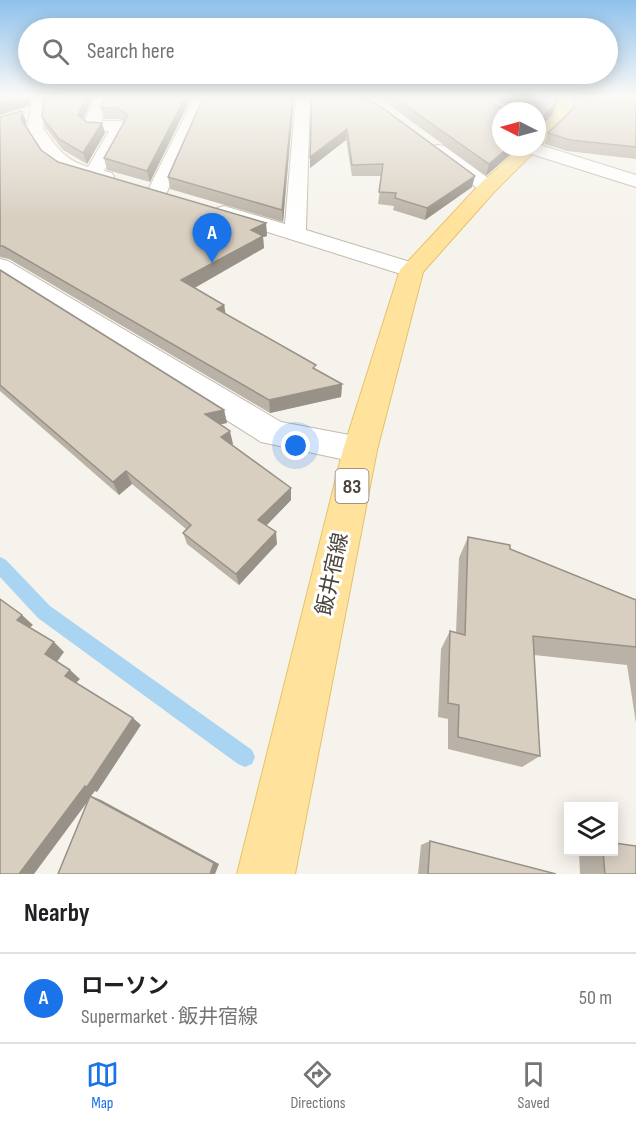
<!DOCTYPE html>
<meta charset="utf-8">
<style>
:root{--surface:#fff;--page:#f6f6f6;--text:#202124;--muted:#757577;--line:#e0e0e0;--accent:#1a73e8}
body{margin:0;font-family:"Sofia Sans Condensed","Noto Sans JP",sans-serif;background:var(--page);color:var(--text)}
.controls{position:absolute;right:18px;bottom:18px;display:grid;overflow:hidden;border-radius:0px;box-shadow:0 3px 15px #0003}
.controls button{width:54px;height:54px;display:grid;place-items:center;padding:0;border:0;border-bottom:2px solid var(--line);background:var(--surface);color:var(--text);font:30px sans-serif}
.compass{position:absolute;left:492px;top:102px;width:54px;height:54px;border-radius:50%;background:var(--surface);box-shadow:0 3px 15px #0003;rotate:276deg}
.you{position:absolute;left:296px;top:446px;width:21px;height:21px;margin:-15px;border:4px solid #fff;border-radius:50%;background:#1a73e8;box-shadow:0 0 0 9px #1a73e833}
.badge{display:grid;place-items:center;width:39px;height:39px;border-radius:50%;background:var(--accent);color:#fff;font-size:20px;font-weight:700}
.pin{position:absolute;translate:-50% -50px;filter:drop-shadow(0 2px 3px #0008)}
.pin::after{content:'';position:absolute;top:32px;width:21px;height:18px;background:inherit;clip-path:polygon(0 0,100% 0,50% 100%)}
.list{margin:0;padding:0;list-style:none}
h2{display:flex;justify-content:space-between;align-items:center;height:78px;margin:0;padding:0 24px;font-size:26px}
h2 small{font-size:20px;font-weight:400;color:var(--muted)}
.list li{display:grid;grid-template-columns:39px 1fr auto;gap:18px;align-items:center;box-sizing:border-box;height:90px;padding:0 24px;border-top:2px solid var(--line)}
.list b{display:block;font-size:22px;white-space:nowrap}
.list p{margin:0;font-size:20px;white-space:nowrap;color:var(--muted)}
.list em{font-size:20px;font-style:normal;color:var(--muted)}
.icon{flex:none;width:33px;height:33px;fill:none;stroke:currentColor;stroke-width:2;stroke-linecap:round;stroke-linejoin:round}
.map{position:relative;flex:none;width:636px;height:874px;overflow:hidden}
.search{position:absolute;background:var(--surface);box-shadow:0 3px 15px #0003;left:18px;right:18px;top:18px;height:66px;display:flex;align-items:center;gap:15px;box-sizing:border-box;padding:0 21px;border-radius:33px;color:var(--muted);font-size:22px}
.sheet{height:168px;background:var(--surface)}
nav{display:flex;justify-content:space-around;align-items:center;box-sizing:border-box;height:84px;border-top:2px solid var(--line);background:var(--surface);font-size:16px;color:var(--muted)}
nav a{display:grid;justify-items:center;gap:3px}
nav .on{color:var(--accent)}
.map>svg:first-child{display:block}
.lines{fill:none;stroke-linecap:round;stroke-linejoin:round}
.stream{fill:#a9d4f2;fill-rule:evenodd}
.minor-casing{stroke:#c2bbae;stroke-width:2}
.major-casing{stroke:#e6c16a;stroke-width:2}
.minor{fill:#fff;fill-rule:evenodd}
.major{fill:#ffe39c;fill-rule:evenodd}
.wall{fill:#bab2a6}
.shaded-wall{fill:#979187}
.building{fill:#d8cfc1;stroke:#979187;stroke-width:1.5}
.labels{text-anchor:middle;stroke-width:6;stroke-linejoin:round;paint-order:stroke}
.shield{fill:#fff;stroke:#817c74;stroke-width:1.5}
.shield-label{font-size:20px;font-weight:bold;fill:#4b4439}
.street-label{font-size:21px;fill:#4b4439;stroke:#fff}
</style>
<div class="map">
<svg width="636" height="874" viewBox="0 0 636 874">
<rect width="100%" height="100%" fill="#f6f3ec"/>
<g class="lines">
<path class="stream" d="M 0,557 L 6,560 L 50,606 L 252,750 L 255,757 L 252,764 L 245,767 L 238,764 L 38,618 L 0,577 Z"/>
<defs>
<g id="minor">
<path d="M 33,96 L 47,96 L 43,128 C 56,147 65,160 88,167 L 109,131 L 91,131 L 83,126 L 96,96 L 110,96 L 101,121 L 120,121 L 128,126 L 104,171 L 112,173 L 114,177 L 112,181 L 105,183 C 57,171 53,170 27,128 Z"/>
<path d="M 195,96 L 209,96 L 167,192 L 164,196 L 150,196 L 147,192 Z"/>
<path d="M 296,96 L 310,96 L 306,230 L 420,265 L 424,270 L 420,275 L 412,277 L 404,275 L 217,216 L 214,212 L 217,208 L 224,206 L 285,224 Z"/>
<path d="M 537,144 L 636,175 L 636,187 L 525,152 L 522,148 L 537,147 Z"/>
<path d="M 438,145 L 444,146 L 495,183 L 498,187 L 495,191 L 481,191 L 432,154 L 429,150 L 432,146 Z"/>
<path d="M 0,259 L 8,261 L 281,422 L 360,437 L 372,441 L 377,450 L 372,459 L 360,463 L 261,442 L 0,276 Z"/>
</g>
<path id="major" d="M 560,96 L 574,96 L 567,119 L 495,191 L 423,272 L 377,450 L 295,874 L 237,874 L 343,450 L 400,270 L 481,183 L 522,147 L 537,147 L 537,133 L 555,115 Z"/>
</defs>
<use href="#minor" class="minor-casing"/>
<use href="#major" class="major-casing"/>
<use href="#minor" class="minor"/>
<use href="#major" class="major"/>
</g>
<g class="wall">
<path d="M 93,96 L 83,120 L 87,122 L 102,123 L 105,133 L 87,164 L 63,150 L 45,127 L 42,117 Z"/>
<path d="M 106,96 L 192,96 L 150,182 L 107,170 L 104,158 L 124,121 L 120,119 L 104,119 L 101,108 Z"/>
<path d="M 294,96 L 283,222 L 170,189 L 168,177 Z"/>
<path d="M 312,96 L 472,187 L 425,220 L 393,210 L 394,206 L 378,204 L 382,176 L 352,176 L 346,140 L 310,168 Z"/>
<path d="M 367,96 L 483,96 L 497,106 L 504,108 L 505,106 L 492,96 L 558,96 L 553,114 L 538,129 L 537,137 L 537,111 L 501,147 L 486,176 L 388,104 Z"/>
<path d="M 576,96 L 636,96 L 636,159 L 567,151 L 545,144 L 548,133 L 572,110 Z"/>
<path d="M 22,111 L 26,121 L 26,126 L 41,150 L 58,162 L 266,223 L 267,236 L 263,237 L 264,248 L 194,288 L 224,305 L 226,315 L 316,370 L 342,384 L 341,397 L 270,413 L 9,259 L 0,257 L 0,117 Z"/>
<path d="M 0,270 L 224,410 L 227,423 L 220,424 L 233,444 L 232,445 L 291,488 L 291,500 L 266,526 L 277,544 L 239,585 L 187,544 L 183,533 L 186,529 L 132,484 L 119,495 L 0,391 Z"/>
<path d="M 468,537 L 510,549 L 635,599 L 636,598 L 636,723 L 627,665 L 534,655 L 540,756 L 522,767 L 448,749 L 448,719 L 438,717 L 441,649 L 450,631 L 456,633 L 459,558 Z"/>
<path d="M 430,841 L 556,874 L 418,874 L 421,845 Z"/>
<path d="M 579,852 L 614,852 L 636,874 L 580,874 Z"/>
</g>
<g class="shaded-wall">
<path d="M 25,96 L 31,96 L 29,106 L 0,115 L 0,104 Z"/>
<path d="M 86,96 L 93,96 L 81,125 L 78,115 Z"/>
<path d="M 186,96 L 192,96 L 150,182 L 147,171 Z"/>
<path d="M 293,96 L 294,96 L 283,222 L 282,210 Z"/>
<path d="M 556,104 L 553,114 L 537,130 L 538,121 Z"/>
<path d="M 22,111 L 26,121 L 25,129 L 21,119 Z"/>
<path d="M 102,123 L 105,133 L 87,164 L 83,153 Z"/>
<path d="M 347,129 L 346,140 L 310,168 L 310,157 Z"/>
<path d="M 509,147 L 519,147 L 486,176 L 489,164 Z"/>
<path d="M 475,176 L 472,187 L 425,220 L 427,208 Z"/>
<path d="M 266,223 L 267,236 L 263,237 L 264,248 L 184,294 L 181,280 L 251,230 Z"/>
<path d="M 224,305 L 226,318 L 217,309 Z"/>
<path d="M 342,384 L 341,397 L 270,413 L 269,400 Z"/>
<path d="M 224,410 L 227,423 L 208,427 L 205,414 Z"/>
<path d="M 230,431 L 233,444 L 224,450 L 221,437 Z"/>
<path d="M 126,471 L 132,484 L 119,495 L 113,482 Z"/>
<path d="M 291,488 L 291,500 L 260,532 L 258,520 Z"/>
<path d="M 276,532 L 277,544 L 239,585 L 236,574 Z"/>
<path d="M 22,615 L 33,625 L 28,629 L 17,620 Z"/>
<path d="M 54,642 L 64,652 L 56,663 L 45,654 Z"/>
<path d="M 70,670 L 80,679 L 75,684 L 65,676 Z"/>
<path d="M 133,718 L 141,725 L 97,792 L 95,791 L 91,796 L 101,800 L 219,864 L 215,874 L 210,874 L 91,797 L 34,874 L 19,874 Z"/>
</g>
<g class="building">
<path d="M 0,96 L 25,96 L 0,104 Z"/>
<path d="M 44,96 L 86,96 L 78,115 L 87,122 L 102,123 L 83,153 L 59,139 L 42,117 Z"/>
<path d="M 106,96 L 186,96 L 147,171 L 104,158 L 128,115 L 117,108 L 101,108 Z"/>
<path d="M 204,96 L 293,96 L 282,210 L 168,177 Z"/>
<path d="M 312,96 L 355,96 L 377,104 L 475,176 L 427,208 L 395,198 L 396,193 L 379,192 L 383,164 L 352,165 L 347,129 L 310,157 Z"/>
<path d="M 392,96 L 483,96 L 497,106 L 505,109 L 506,103 L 512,102 L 512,99 L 508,96 L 558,96 L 556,104 L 538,121 L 538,134 L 537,134 L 537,111 L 501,111 L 501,147 L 509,147 L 489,164 Z"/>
<path d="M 577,96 L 636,96 L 636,147 L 570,140 L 548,133 L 573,109 Z"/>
<path d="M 22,111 L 21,119 L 41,150 L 58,162 L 266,223 L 251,230 L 263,236 L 181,280 L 224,305 L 217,309 L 316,365 L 313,368 L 342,384 L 269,400 L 3,246 L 0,246 L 0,117 Z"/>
<path d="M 0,270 L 224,410 L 205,414 L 230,431 L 221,437 L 291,488 L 258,520 L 276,532 L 236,574 L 183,533 L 191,525 L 126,471 L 113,482 L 0,385 Z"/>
<path d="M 468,537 L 510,545 L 510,549 L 636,600 L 636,647 L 533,636 L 540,756 L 458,737 L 459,705 L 448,703 L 450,631 L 465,635 Z"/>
<path d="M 0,599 L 22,615 L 17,620 L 54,642 L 45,654 L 70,670 L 65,676 L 133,718 L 87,787 L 85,786 L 19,874 L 0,874 Z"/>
<path d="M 90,796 L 214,863 L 210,874 L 58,874 Z"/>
<path d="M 430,841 L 556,874 L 428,874 Z"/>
<path d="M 614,843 L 636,846 L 636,874 L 605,874 L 603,852 L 614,852 Z"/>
</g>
<linearGradient id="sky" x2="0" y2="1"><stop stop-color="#8fc1ec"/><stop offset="0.44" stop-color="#fbfaf6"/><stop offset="1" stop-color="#fbfaf6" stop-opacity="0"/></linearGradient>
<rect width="636" height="219" fill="url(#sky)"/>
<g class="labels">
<rect class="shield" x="335.5" y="469" width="33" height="34" rx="4.5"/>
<g class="shield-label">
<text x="352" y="493">83</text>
</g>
<g class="street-label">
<text transform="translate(332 574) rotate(-78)" y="7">飯井宿線</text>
</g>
</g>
</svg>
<div class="controls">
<button><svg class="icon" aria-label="layers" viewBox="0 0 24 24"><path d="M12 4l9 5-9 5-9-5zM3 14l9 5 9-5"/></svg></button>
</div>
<svg class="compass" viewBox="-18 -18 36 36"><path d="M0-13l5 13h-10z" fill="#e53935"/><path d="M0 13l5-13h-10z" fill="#757577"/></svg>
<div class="you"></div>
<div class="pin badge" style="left:212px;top:263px">A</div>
<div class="search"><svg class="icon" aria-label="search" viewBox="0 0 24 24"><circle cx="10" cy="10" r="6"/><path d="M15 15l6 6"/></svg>Search here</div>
</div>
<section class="sheet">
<h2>Nearby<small></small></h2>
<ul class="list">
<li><span class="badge">A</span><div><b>ローソン</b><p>Supermarket · 飯井宿線</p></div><em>50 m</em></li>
</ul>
</section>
<nav>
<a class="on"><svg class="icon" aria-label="map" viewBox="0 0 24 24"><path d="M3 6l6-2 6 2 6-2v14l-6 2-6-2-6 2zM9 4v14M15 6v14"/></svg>Map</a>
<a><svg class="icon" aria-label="directions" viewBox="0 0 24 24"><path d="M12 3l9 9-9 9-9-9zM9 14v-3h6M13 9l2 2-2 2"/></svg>Directions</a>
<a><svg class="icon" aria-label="saved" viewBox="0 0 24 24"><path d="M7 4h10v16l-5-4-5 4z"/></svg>Saved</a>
</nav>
